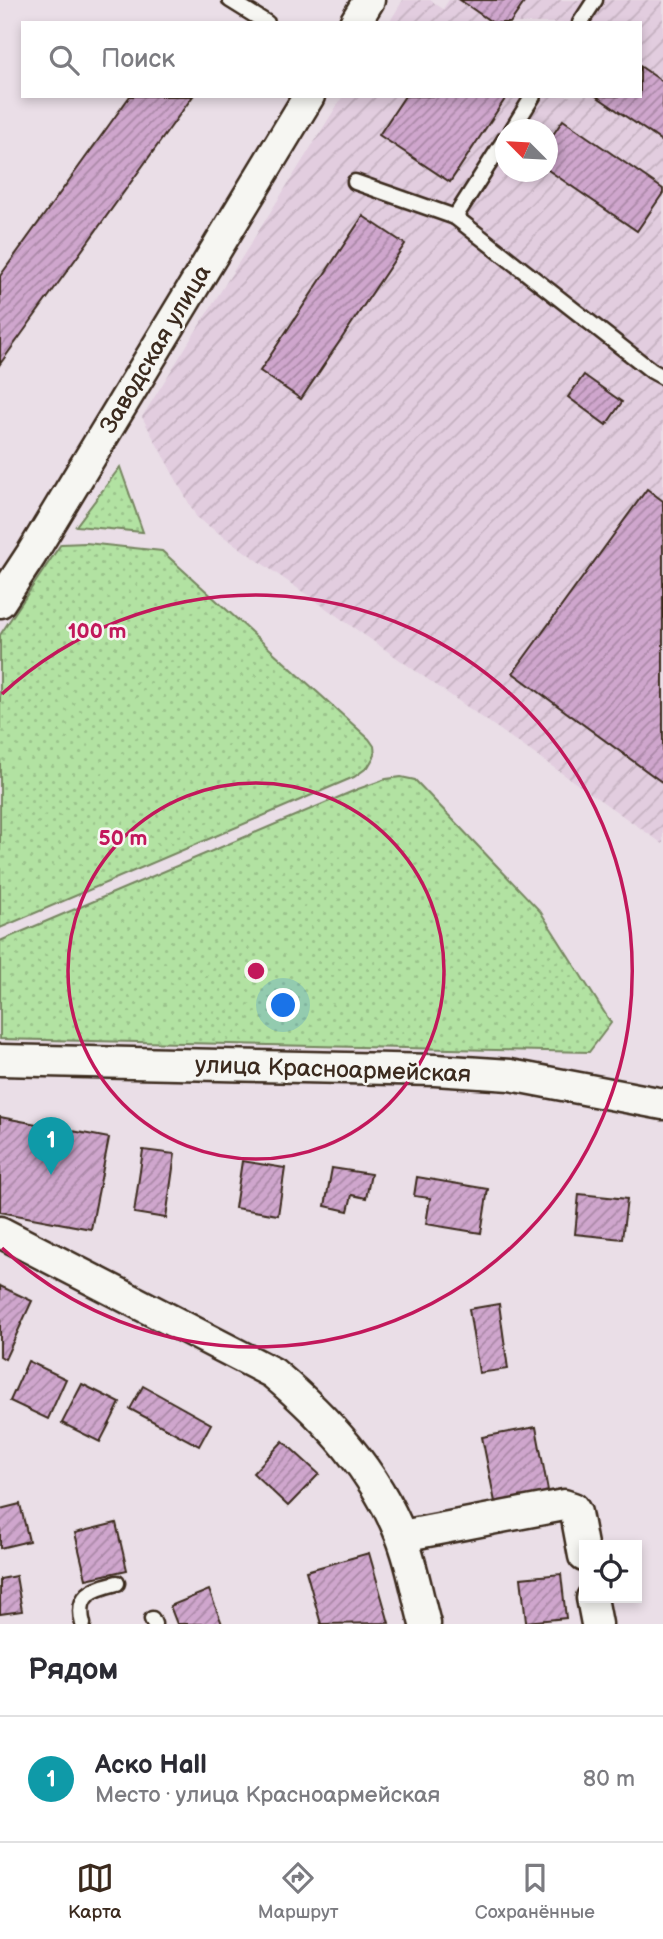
<!DOCTYPE html>
<html lang="ru">
<meta charset="utf-8">
<style>
:root{--surface:#fff;--page:#f7f7f7;--text:#2b2b33;--muted:#7c7c81;--line:#e1e1e2;--accent:#3b2a1e}
body{margin:0;font-family:"Balsamiq Sans",sans-serif;background:var(--page);color:var(--text)}
.controls{position:absolute;right:21px;bottom:21px;display:grid;overflow:hidden;border-radius:0px;box-shadow:0 4px 10px #0003}
.controls button{width:63px;height:63px;display:grid;place-items:center;padding:0;border:0;border-bottom:2px solid var(--line);background:var(--surface);color:var(--text);font:35px sans-serif}
.compass{position:absolute;left:495px;top:119px;width:63px;height:63px;border-radius:50%;background:var(--surface);box-shadow:0 4px 10px #0003;rotate:294deg}
.you{position:absolute;left:284px;top:1006px;width:24px;height:24px;margin:-18px;border:5px solid #fff;border-radius:50%;background:#1a73e8;box-shadow:0 0 0 10px #1a73e833}
.badge{display:grid;place-items:center;width:46px;height:46px;border-radius:50%;background:var(--accent);color:#fff;font-size:23px;font-weight:700}
.pin{position:absolute;translate:-50% -58px;filter:drop-shadow(0 2px 4px #0008)}
.pin::after{content:'';position:absolute;top:37px;width:24px;height:21px;background:inherit;clip-path:polygon(0 0,100% 0,50% 100%)}
.list{margin:0;padding:0;list-style:none}
h2{display:flex;justify-content:space-between;align-items:center;height:91px;margin:0;padding:0 28px;font-size:30px}
h2 small{font-size:23px;font-weight:400;color:var(--muted)}
.list li{display:grid;grid-template-columns:46px 1fr auto;gap:21px;align-items:center;box-sizing:border-box;height:126px;padding:0 28px;border-top:2px solid var(--line)}
.list b{display:block;font-size:26px;white-space:nowrap}
.list p{margin:0;font-size:23px;white-space:nowrap;color:var(--muted)}
.list em{font-size:23px;font-style:normal;color:var(--muted)}
.icon{flex:none;width:38px;height:38px;fill:none;stroke:currentColor;stroke-width:2;stroke-linecap:round;stroke-linejoin:round}
.map{position:relative;flex:none;width:663px;height:1624px;overflow:hidden}
.search{position:absolute;background:var(--surface);box-shadow:0 4px 10px #0003;left:21px;right:21px;top:21px;height:77px;display:flex;align-items:center;gap:18px;box-sizing:border-box;padding:0 24px;border-radius:0px;color:var(--muted);font-size:26px}
.sheet{height:217px;background:var(--surface)}
nav{display:flex;justify-content:space-around;align-items:center;box-sizing:border-box;height:98px;border-top:2px solid var(--line);background:var(--surface);font-size:19px;color:var(--muted)}
nav a{display:grid;justify-items:center;gap:4px}
nav .on{color:var(--accent)}
.map>svg:first-child{display:block}
.industrial{fill:url(#industrial-furrows);fill-rule:evenodd}
.grass{fill:url(#grass-dots);stroke:#768660;stroke-width:2}
.building{fill:url(#building-hatch);stroke:#3b2a1e;stroke-width:2}
.lines{fill:none;stroke-linecap:round;stroke-linejoin:round}
.lane-casing{stroke:#3b2a1e;stroke-width:19}
.street-casing{stroke:#3b2a1e;stroke-width:35}
.lane{stroke:#f6f6f2;stroke-width:14}
.street{stroke:#f6f6f2;stroke-width:30}
.ring{fill:none;stroke:#c2185b;stroke-width:3.5}
.labels{text-anchor:middle;stroke-width:5;stroke-linejoin:round;paint-order:stroke}
.street-label{font-size:24px;fill:#3b2a1e;stroke:#f6f6f2}
.centre{fill:#c2185b;stroke:#f6f6f2;stroke-width:3.5}
.ring-label{font-size:21px;text-anchor:middle;font-weight:bold;fill:#c2185b;stroke:#f6f6f2;stroke-width:5;stroke-linejoin:round;paint-order:stroke}
</style>
<div class="map">
<svg width="663" height="1624" viewBox="0 0 663 1624">
<defs>
<pattern id="industrial-furrows" width="10" height="10" patternUnits="userSpaceOnUse" patternTransform="scale(1.75)"><rect width="10" height="10" fill="#e2cddf"/><path d="M-1 1l2-2M0 10L10 0M9 11l2-2" fill="none" stroke="#c3b0bf"/></pattern>
<pattern id="grass-dots" width="8" height="8" patternUnits="userSpaceOnUse" patternTransform="scale(1.75)"><rect width="8" height="8" fill="#b2e2a2"/><path d="M2 2h.1M6 6h.1" fill="none" stroke="#9ac28b" stroke-width="1.8" stroke-linecap="round"/></pattern>
<pattern id="building-hatch" width="6" height="6" patternUnits="userSpaceOnUse" patternTransform="scale(1.75)"><rect width="6" height="6" fill="#cfa6cd"/><path d="M-1 1l2-2M0 6l6-6M5 7l2-2" fill="none" stroke="#a987a6"/></pattern>
</defs>
<rect width="100%" height="100%" fill="#eadee7"/>
<filter id="ink" filterUnits="userSpaceOnUse"><feTurbulence type="fractalNoise" baseFrequency=".0143" numOctaves="2"/><feDisplacementMap in="SourceGraphic" scale="14" xChannelSelector="R" yChannelSelector="G"/><feConvolveMatrix kernelMatrix="1 2 1 2 8 2 1 2 1" color-interpolation-filters="sRGB"/></filter>
<g filter="url(#ink)">
<path class="industrial" d="M 403,0 L 430,0 L 443,9 L 449,0 L 663,0 L 663,844 L 197,518 L 142,417 L 343,96 L 640,96 L 640,23 L 389,23 ZM 505,130 L 548,130 L 548,172 L 505,172 Z"/>
<g class="grass">
<path d="M 120,467 L 143,532 L 76,526 Z"/>
<path d="M 86,543 L 162,551 L 369,739 L 374,746 L 375,755 L 368,767 L 354,777 L 0,928 L 0,635 L 61,544 Z"/>
<path d="M 401,777 L 415,780 L 540,911 L 611,1023 L 589,1052 L 0,1039 L 0,941 L 358,789 L 386,779 Z"/>
</g>
<g class="building">
<path d="M 460,0 L 526,0 L 510,23 L 493,23 Z"/>
<path d="M 640,66 L 663,82 L 663,142 L 596,96 L 640,96 Z"/>
<path d="M 130,96 L 193,96 L 0,364 L 0,276 Z"/>
<path d="M 405,96 L 507,96 L 450,182 L 379,135 Z"/>
<path d="M 563,120 L 663,189 L 663,193 L 637,231 L 548,170 L 548,142 Z"/>
<path d="M 363,216 L 405,244 L 301,399 L 260,371 Z"/>
<path d="M 584,375 L 622,402 L 606,425 L 568,397 Z"/>
<path d="M 647,489 L 663,501 L 663,783 L 513,673 Z"/>
<path d="M 0,1117 L 109,1138 L 91,1229 L 0,1212 Z"/>
<path d="M 143,1150 L 175,1154 L 166,1218 L 134,1213 Z"/>
<path d="M 242,1161 L 285,1168 L 278,1215 L 235,1208 Z"/>
<path d="M 332,1168 L 371,1174 L 366,1198 L 352,1195 L 348,1211 L 325,1206 Z"/>
<path d="M 417,1177 L 488,1189 L 481,1233 L 426,1224 L 430,1198 L 414,1196 Z"/>
<path d="M 579,1194 L 627,1199 L 622,1239 L 575,1234 Z"/>
<path d="M 0,1286 L 32,1301 L 5,1359 L 0,1356 Z"/>
<path d="M 499,1304 L 508,1369 L 479,1373 L 469,1309 Z"/>
<path d="M 28,1361 L 66,1379 L 48,1419 L 10,1401 Z"/>
<path d="M 82,1384 L 120,1403 L 100,1442 L 62,1423 Z"/>
<path d="M 143,1386 L 211,1424 L 199,1446 L 130,1409 Z"/>
<path d="M 536,1427 L 549,1496 L 496,1507 L 482,1437 Z"/>
<path d="M 283,1441 L 319,1474 L 288,1506 L 253,1473 Z"/>
<path d="M 20,1504 L 29,1541 L 0,1548 L 0,1509 Z"/>
<path d="M 116,1523 L 127,1570 L 86,1579 L 75,1533 Z"/>
<path d="M 369,1553 L 389,1623 L 321,1624 L 306,1571 Z"/>
<path d="M 561,1574 L 566,1618 L 526,1622 L 521,1578 Z"/>
<path d="M 16,1576 L 22,1611 L 0,1614 L 0,1579 Z"/>
<path d="M 209,1590 L 222,1624 L 177,1624 L 170,1606 Z"/>
</g>
<g class="lines">
<defs>
<g id="lane">
<path d="M 230,0 L 267,23"/>
<path d="M 580,23 L 595,0"/>
<path d="M 512,130 L 533,96"/>
<path d="M 355,182 L 455,217 L 505,139"/>
<path d="M 455,217 L 652,371 L 663,377"/>
<path d="M 152,1619 L 154,1624"/>
<path d="M 83,1624 C 75,1594 93,1589 117,1583"/>
</g>
<g id="street">
<path d="M 355,23 L 369,0"/>
<path d="M 0,602 L 31,555 L 309,96"/>
<path d="M 0,1060 L 435,1070 L 510,1075 L 663,1104"/>
<path d="M 0,1232 L 273,1373 C 326,1418 375,1470 401,1536 C 412,1563 417,1595 425,1624"/>
<path d="M 402,1536 L 564,1505 L 573,1508 L 576,1513 L 584,1556"/>
<path d="M 592,1598 L 597,1624"/>
</g>
</defs>
<use href="#lane" class="lane-casing"/>
<use href="#street" class="street-casing"/>
<use href="#lane" class="lane"/>
<use href="#street" class="street"/>
</g>
</g>
<g class="ring">
<circle cx="256" cy="971" r="188"/>
<path d="M2 694A376 376 0 1 1 2 1248"/>
</g>
<g class="labels">
<g class="street-label">
<text transform="translate(155 349) rotate(-59)" y="8">Заводская улица</text>
<text transform="translate(333 1069) rotate(2)" y="8">улица Красноармейская</text>
</g>
</g>
<circle cx="256" cy="971" r="10" class="centre"/>
<g class="ring-label">
<text x="97" y="638">100 m</text>
<text x="123" y="845">50 m</text>
</g>
</svg>
<div class="controls">
<button><svg class="icon" aria-label="locate" viewBox="0 0 24 24"><circle cx="12" cy="12" r="6"/><path d="M12 2v4M12 18v4M2 12h4M18 12h4"/></svg></button>
</div>
<svg class="compass" viewBox="-18 -18 36 36"><path d="M0-13l5 13h-10z" fill="#e53935"/><path d="M0 13l5-13h-10z" fill="#7c7c81"/></svg>
<div class="you"></div>
<div class="pin badge" style="left:51px;top:1175px;background:#0f9aa8">1</div>
<div class="search"><svg class="icon" aria-label="search" viewBox="0 0 24 24"><circle cx="10" cy="10" r="6"/><path d="M15 15l6 6"/></svg>Поиск</div>
</div>
<section class="sheet">
<h2>Рядом<small></small></h2>
<ul class="list">
<li><span class="badge" style="background:#0f9aa8">1</span><div><b>Аско Hall</b><p>Место · улица Красноармейская</p></div><em>80 m</em></li>
</ul>
</section>
<nav>
<a class="on"><svg class="icon" aria-label="map" viewBox="0 0 24 24"><path d="M3 6l6-2 6 2 6-2v14l-6 2-6-2-6 2zM9 4v14M15 6v14"/></svg>Карта</a>
<a><svg class="icon" aria-label="directions" viewBox="0 0 24 24"><path d="M12 3l9 9-9 9-9-9zM9 14v-3h6M13 9l2 2-2 2"/></svg>Маршрут</a>
<a><svg class="icon" aria-label="saved" viewBox="0 0 24 24"><path d="M7 4h10v16l-5-4-5 4z"/></svg>Сохранённые</a>
</nav>
